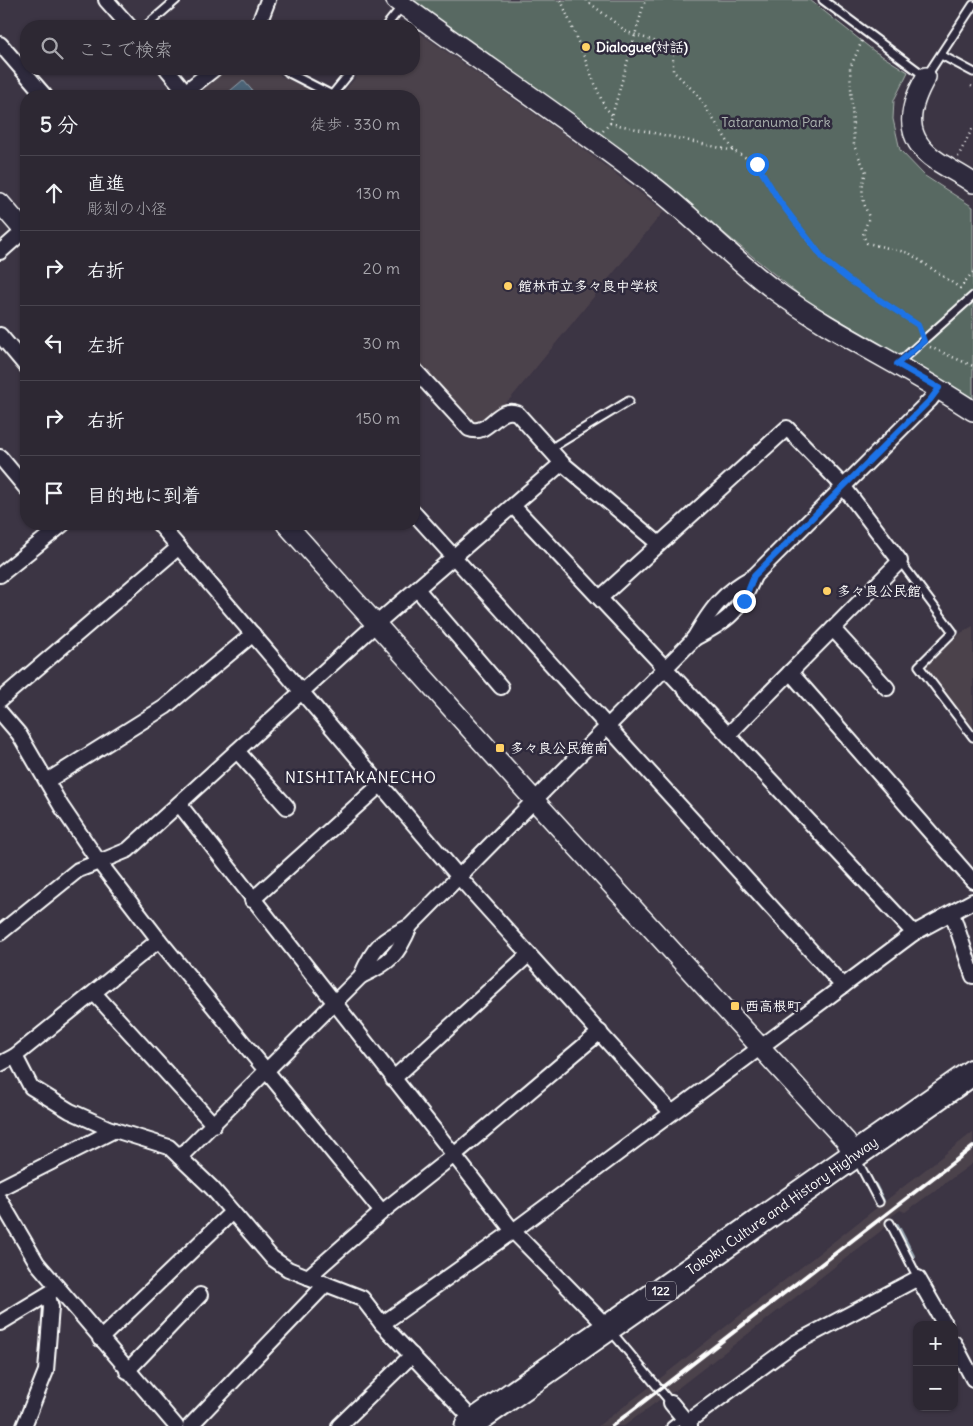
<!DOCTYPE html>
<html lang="ja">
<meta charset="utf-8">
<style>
:root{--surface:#2d2833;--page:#35303b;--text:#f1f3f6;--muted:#a7a6ac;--line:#48444e}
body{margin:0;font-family:Delius,"Klee One",sans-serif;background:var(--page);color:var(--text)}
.controls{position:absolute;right:15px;bottom:15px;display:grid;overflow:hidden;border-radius:10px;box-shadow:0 1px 4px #0004}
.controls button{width:45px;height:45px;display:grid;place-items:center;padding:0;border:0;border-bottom:1px solid var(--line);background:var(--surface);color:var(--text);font:25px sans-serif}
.stop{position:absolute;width:15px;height:15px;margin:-11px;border:4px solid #1a73e8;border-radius:50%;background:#fff}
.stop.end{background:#1a73e8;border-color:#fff;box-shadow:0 1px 5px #0008}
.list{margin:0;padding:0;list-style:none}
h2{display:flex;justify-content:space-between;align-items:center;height:65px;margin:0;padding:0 20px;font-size:21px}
h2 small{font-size:16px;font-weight:400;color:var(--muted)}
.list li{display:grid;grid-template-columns:32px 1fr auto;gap:15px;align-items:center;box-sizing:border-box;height:75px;padding:0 20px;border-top:1px solid var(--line)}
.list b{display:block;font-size:19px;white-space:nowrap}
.list p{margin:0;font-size:16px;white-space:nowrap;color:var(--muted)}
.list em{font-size:16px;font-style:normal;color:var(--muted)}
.icon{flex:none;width:28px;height:28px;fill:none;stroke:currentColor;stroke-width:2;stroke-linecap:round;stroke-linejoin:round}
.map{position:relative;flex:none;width:973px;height:1426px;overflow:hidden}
.search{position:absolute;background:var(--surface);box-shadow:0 1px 4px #0004;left:20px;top:20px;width:400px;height:55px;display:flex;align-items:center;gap:12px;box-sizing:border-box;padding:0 18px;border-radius:20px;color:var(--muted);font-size:19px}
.panel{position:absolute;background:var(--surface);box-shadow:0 1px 4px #0004;left:20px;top:90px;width:400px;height:440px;border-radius:20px}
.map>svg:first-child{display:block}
.built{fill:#4c424c}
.green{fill:#586962;stroke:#acb4b0}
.water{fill:#4b6376;stroke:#93a1ad}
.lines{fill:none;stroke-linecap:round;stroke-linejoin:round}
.stream{stroke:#93a1ad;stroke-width:4}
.lane-casing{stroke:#fff;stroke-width:11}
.street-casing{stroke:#fff;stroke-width:18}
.secondary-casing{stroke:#fff;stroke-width:22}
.highway-casing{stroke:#fff;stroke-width:29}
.path{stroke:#fff;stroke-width:2.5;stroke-dasharray:1 4;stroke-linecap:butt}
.lane{stroke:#2f2a3d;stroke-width:7}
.street{stroke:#2f2a3d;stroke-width:14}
.secondary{stroke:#2f2a3d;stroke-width:19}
.highway{stroke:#2f2a3d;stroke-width:25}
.rail{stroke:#fff;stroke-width:4}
.route{stroke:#1a73e8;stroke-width:6}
.poi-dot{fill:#ffd166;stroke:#2f2a3d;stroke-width:2}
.labels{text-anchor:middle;stroke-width:5;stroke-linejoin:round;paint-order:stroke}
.shield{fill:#2f2a3d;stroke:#c1bfc5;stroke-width:1}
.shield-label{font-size:12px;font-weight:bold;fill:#fff}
.poi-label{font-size:14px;font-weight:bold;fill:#fff;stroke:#2f2a3d;text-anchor:start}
.park-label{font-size:14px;fill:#acb4b0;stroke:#2f2a3d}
.street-label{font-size:14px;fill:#fff;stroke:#2f2a3d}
.quarter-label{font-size:16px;letter-spacing:1px;fill:#fff;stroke:#2f2a3d}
</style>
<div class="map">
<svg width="973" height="1426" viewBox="0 0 973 1426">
<rect width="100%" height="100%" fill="#3c3544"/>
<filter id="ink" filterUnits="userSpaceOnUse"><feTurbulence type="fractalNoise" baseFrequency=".02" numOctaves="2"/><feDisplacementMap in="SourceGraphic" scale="10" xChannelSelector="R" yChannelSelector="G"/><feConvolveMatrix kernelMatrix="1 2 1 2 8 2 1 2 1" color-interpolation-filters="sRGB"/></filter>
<g filter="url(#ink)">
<g class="built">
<path d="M 414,29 L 562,133 L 664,211 L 511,398 L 480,423 L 471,425 L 414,362 L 414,96 L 340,96 L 363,69 L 414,69 Z"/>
<path d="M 225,69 L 275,69 L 281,76 L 323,96 L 197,96 L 198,91 Z"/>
<path d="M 973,626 L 973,732 L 928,671 L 927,664 L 961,633 Z"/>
<path d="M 973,1132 L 973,1163 L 905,1212 L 900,1210 L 884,1222 L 886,1227 L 669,1395 L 658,1380 Z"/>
<path d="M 651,1386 L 657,1388 L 662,1398 L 624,1426 L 598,1426 Z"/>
</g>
<path class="green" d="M 413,0 L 810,0 L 874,51 L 908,72 L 894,100 L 893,119 L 900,150 L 925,176 L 973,207 L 973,398 L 807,301 L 626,153 Z"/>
<path class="water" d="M 243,80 L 257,96 L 224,96 Z"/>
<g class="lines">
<g class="stream">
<path d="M 875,1185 L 883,1201"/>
<path d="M 897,1225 L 913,1256"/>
</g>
<defs>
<g id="lane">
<path d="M 823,0 L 926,77 L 973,5"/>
<path d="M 146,26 L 176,0"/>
<path d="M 386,26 L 403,5"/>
<path d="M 941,55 L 973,72"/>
<path d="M 285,69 L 289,73 L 332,95 L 353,69"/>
<path d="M 897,364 L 973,296"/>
<path d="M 550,451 L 558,444 L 629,401"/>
<path d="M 900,561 L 953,632 L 919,666 L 973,737"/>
<path d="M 856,1158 L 879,1202"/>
<path d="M 890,1223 L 918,1278"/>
<path d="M 610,1330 L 671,1403"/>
<path d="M 671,1426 L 683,1417"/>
</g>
<g id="street">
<path d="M 106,0 L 129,26"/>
<path d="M 258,26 L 268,0"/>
<path d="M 0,44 L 45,96"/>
<path d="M 167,69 L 189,96"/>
<path d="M 180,96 L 214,69"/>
<path d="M 0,252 L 26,229"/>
<path d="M 0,335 L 26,366"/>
<path d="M 414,369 L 469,429 C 489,437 497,405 517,413 L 562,463 L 659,544"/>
<path d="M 0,457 L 26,488"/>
<path d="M 513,506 L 914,933"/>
<path d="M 159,524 L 459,877 L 671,1112"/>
<path d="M 0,575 L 63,524"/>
<path d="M 417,589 L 501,687"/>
<path d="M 600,598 L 787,428 L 843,486 L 900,561 L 728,735"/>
<path d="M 833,629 L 887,688"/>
<path d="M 693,639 C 728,621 739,613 754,576"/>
<path d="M 790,672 L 973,881"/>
<path d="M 0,700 L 179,547"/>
<path d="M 0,712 L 19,734 L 61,806 L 99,862 L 78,870 L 0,933"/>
<path d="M 237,751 L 287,807"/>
<path d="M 47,781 L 165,707 L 253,634"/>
<path d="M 179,804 L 454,1155 L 600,1032"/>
<path d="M 252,900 L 380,785"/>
<path d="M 952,913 L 973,976"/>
<path d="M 361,976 C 390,963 398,955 410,926"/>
<path d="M 843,986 L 914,933 L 973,901"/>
<path d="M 94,993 L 214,1125"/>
<path d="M 15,1056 L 159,940"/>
<path d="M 0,1064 L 15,1056 L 31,1087 L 70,1111 L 108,1128 L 169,1147 L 212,1188 L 272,1258 L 288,1269 L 308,1277 L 382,1212 L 454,1155 L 513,1231 L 609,1329"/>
<path d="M 393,1079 L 528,955"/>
<path d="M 180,1157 L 361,976 C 374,946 381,940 410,926 L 693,640 C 711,609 722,593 754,576 L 930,400 L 939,388"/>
<path d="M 0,1188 L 115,1130"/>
<path d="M 0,1200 L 37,1263 L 176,1426"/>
<path d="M 382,1212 L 159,940 L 99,862 L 128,850 L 376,624 L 562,463"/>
<path d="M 308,1277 L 362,1298 L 382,1324 L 474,1421"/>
<path d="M 0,1323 L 53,1291"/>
<path d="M 382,1324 L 513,1231 L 843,986 L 414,513"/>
<path d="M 100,1339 L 232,1212"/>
<path d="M 954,1343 L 973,1379"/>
<path d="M 127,1371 L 200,1295"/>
<path d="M 671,1403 L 690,1426"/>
<path d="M 687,1422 L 795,1343 L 918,1278 L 945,1325"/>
<path d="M 24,1426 L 46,1371 L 51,1307 L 48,1296"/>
<path d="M 190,1426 L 326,1284"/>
<path d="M 339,1426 L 412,1355"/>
</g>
<g id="secondary">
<path d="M 396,0 C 481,63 570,121 653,186 C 695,218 731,258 773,289 C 836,336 908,367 973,411"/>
<path d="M 926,77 C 908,108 902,138 937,161 C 949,169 962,175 973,183"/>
<path d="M 0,203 L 26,233"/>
<path d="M 286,524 L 535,801 L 846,1141 L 854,1155"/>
</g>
<path id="highway" d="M 468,1426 L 973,1072"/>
</defs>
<use href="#lane" class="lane-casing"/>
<use href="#street" class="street-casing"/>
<use href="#secondary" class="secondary-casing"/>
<use href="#highway" class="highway-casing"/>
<g class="path">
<path d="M 561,0 L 604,106 L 612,115"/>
<path d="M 586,0 L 627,32 L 663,44 L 673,52 L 673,71 L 697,94 L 734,151 L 757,164 L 779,201 L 826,262 L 849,280 L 918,325 L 920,330"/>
<path d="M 862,41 L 850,68 L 854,146 L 866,172 C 860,190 862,200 869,217 L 863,235 L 867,243 L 909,253 L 960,288 L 973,272"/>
<path d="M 971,86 L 973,87"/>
<path d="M 610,123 L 734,151"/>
<path d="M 603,131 L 610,123 L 645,0"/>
<path d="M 958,157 L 973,127"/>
<path d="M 930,347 L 973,366"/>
</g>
<use href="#lane" class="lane"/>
<use href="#street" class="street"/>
<use href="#secondary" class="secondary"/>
<use href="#highway" class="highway"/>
<path class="rail" d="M 612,1426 L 973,1147"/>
</g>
</g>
<g class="lines" filter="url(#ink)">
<path class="route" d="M 744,601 L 754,576 L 930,400 L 939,388 L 897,364 L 924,341 L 918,325 L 849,280 L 826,262 L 780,202 L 757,164"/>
</g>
<g class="poi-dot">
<circle cx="586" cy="47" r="5"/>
<circle cx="508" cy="286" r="5"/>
<circle cx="827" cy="591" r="5"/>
<rect x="495" y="743" width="10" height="10" rx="2.5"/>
<rect x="730" y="1001" width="10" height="10" rx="2.5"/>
</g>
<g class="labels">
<rect class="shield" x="646" y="1281.5" width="30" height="19" rx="4"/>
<g class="shield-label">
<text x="661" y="1295">122</text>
</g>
<g class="poi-label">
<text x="596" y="52">Dialogue(対話)</text>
<text x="518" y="291">館林市立多々良中学校</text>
<text x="837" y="596">多々良公民館</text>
<text x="510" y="753">多々良公民館南</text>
<text x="745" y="1011">西高根町</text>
</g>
<g class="park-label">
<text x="776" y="127">Tataranuma Park</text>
</g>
<g class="street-label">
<text transform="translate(782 1206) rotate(-35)" y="5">Tokoku Culture and History Highway</text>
</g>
<g class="quarter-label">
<text x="361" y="783">NISHITAKANECHO</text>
</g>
</g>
</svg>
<div class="controls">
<button>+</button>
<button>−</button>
</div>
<div class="stop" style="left:757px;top:164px"></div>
<div class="stop end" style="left:744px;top:601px"></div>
<div class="search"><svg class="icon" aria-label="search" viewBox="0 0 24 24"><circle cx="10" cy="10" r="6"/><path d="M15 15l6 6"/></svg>ここで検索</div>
<section class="panel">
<h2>5 分<small>徒歩 · 330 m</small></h2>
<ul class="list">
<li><svg class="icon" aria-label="ahead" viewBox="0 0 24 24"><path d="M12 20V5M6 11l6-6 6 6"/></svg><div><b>直進</b><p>彫刻の小径</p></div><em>130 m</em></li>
<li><svg class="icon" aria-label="right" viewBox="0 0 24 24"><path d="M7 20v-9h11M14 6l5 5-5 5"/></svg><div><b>右折</b></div><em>20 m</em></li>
<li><svg class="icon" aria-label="left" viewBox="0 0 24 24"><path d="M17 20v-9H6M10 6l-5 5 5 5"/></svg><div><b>左折</b></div><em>30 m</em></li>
<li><svg class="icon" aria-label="right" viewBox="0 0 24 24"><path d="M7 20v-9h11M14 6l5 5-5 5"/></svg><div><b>右折</b></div><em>150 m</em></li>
<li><svg class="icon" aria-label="arrive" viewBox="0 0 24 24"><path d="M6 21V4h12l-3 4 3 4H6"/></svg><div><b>目的地に到着</b></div></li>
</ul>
</section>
</div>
